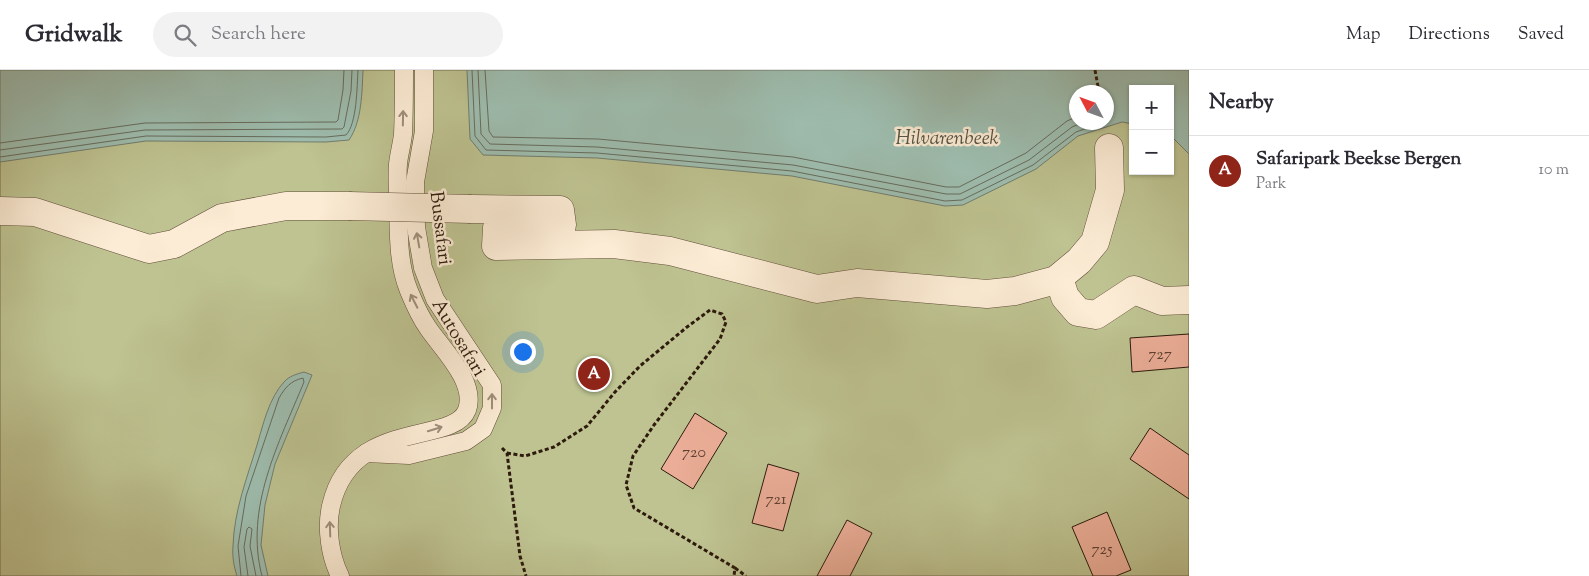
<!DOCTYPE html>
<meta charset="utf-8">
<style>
:root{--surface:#fff;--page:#f2f2f3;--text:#2b2b33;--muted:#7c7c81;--line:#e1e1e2;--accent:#8f2418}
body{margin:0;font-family:"Sorts Mill Goudy",serif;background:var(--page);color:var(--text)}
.controls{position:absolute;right:15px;top:15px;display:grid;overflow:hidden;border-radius:0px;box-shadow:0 1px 4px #0004}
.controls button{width:45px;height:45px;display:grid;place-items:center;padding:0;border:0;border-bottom:1px solid var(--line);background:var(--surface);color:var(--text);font:25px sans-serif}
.compass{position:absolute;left:1069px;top:15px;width:45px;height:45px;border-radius:50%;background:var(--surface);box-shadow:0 1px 4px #0004;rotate:311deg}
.you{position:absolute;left:522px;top:281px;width:18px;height:18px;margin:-12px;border:4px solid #fff;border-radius:50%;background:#1a73e8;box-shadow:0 0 0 8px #1a73e833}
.badge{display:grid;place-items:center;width:32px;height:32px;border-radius:50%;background:var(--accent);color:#fff;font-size:16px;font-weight:700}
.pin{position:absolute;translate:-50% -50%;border:2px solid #fff;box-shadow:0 1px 5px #0006}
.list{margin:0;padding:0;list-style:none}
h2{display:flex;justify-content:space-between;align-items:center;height:65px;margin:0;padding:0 20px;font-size:21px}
h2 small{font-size:16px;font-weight:400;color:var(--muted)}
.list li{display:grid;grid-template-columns:32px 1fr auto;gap:15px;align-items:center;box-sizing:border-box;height:70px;padding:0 20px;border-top:1px solid var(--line)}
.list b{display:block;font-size:19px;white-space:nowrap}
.list p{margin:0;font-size:16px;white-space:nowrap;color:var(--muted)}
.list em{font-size:16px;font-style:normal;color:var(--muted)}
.icon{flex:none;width:28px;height:28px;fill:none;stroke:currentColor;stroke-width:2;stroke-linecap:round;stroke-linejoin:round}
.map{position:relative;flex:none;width:1189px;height:506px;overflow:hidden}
header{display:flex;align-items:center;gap:30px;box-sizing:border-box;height:70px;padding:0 25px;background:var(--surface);border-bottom:1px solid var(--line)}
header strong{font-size:24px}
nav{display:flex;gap:28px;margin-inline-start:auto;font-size:18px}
.search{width:350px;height:45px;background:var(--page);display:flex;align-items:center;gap:12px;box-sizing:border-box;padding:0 18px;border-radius:28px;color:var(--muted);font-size:19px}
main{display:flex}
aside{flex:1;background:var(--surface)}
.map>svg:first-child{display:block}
.green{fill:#bec391;stroke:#766f4f;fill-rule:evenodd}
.water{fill:#9ebeb0;stroke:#717d6f;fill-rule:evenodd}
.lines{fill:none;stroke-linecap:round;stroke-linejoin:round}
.shore{stroke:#666c5e;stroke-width:1}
.building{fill:#ebad97;stroke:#2e1b0d}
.lane-casing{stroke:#614d39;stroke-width:19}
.street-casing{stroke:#614d39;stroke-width:29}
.path{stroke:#2e1b0d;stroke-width:3;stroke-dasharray:4 2.5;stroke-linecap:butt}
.lane{stroke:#fcecd5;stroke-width:18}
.street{stroke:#fcecd5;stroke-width:28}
.street-bridge-casing{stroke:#614d39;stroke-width:29;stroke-linecap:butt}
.street-bridge{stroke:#fcecd5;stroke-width:28}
.oneway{stroke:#9f8e7b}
.labels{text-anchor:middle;stroke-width:5;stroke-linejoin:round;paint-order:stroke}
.number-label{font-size:16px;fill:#5d4030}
.street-label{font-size:19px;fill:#2e1b0d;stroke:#fcecd5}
.water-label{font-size:20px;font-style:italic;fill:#555446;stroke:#fcecd5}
</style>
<header>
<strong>Gridwalk</strong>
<div class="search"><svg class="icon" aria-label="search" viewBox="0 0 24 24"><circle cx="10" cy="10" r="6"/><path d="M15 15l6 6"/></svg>Search here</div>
<nav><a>Map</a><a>Directions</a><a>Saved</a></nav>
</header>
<main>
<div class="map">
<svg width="1189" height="506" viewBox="0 0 1189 506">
<rect width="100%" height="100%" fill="#fae2be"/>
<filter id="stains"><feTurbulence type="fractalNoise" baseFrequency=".004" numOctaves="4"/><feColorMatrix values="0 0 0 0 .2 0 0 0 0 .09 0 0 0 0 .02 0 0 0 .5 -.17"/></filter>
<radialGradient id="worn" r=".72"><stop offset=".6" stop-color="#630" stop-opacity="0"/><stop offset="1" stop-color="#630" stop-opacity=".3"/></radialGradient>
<path class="green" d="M 0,0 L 1189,0 L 1189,506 L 0,506 ZM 1133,19 L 1170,19 L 1170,101 L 1133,101 ZM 1076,22 L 1106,22 L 1106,52 L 1076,52 Z"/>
<g class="water">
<path d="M 0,0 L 363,0 C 362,22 362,51 349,70 L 326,72 L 146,71 L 0,92 Z"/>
<path d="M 467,0 L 1189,0 L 1189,84 L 1170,65 L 1170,19 L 1133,19 L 1133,54 L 1122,52 L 1078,66 L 1036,99 L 963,135 L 945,136 L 792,106 L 597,88 L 483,85 L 470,69 ZM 1076,22 L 1106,22 L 1106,52 L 1076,52 Z"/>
<path d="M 304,302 L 312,305 L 275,394 L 265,435 L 261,475 L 268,506 L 237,506 C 234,497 232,486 233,476 C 234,441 247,408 257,375 C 263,355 269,328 284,312 C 289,306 297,304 304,302 Z"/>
</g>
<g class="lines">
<g class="shore">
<path d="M 472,0 L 475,66 L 486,80 L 597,83 L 792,101 L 945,131 L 962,130 L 1033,95 L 1076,62 L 1104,52"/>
<path d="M 478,0 L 481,64 L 490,74 L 597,77 L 793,95 L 946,124 L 960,124 L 1029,90 L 1072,57 L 1084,52"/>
<path d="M 485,0 L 489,61 L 493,67 L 598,69 L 793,87 L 946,117 L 959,117 L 1026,83 L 1067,51 L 1076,47"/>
<path d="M 0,73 L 145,53 L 336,52 L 338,50 L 343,20 L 344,0"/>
<path d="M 0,80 L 145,60 L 342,59 L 344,57 L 351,21 L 352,0"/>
<path d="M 0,87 L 146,66 L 326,67 L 346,65 C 357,54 357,16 358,0"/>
<path d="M 241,506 L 238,476 L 246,426 L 279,328 C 285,318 290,311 303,308 L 304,312 C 279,373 244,438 262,506"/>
<path d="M 248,506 L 244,477 L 247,459 L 249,457 L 252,459 L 250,476 L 256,506"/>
</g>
</g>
<g class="building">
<path d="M 1189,264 L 1189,297 L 1132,302 L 1130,268 Z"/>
<path d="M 695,343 L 727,363 L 693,419 L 661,399 Z"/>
<path d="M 1150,358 L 1189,385 L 1189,429 L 1130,389 Z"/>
<path d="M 768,394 L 799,403 L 783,461 L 752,453 Z"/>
<path d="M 1107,442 L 1131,500 L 1116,506 L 1093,506 L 1072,457 Z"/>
<path d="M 847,450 L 872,463 L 850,506 L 817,506 Z"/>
</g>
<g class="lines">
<defs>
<g id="lane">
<path d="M 366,383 L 409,385 L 466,371 L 483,359 L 492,338 L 492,315 L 435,229 L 423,198 L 416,157 L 415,112 L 424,61 L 424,0"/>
<path d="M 340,506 C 330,486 326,458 331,436 C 351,347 453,376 467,340 C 477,312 442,279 428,258 C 420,247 414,233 409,221 C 397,192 399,159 398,128 C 398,117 397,105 398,94 C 399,84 402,74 403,64 C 404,43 404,21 404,0"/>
</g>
<g id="street">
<path d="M 471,139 L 560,140 L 562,155 L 497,158 L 496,176 L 614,174 L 670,181 L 817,219 L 857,213 L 987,224 L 1015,221 L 1056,210 L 1079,191 L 1095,172 L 1110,120 L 1109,78"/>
<path d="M 0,141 L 35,142 L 149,179 L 174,174 L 222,148 L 286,136 L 349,136"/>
<path d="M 1059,208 L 1065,227 L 1078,242 L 1096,245 L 1134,220 L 1162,231 L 1189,230"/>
</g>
</defs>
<use href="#lane" class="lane-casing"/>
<use href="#street" class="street-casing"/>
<g class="path">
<path d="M 1095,0 L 1099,22"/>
<path d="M 502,378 L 507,383 L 520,486 L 526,506"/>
<path d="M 507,383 L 525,386 L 554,377 L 587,356 L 615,322 L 640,296 L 687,257 L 710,240 L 722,244 L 726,252 L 720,269 L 654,355 L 633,386 L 626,415 L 634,438 L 735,498 L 734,506"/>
<path d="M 735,498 L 746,506"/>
</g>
<use href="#lane" class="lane"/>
<use href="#street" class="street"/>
<defs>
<path id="street-bridge" d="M 349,136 L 471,139"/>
</defs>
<use href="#street-bridge" class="street-bridge-casing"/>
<use href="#street-bridge" class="street-bridge"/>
</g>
<defs><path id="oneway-shaft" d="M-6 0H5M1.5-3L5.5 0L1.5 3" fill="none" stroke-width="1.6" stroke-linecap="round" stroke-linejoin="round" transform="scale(1.25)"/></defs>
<g class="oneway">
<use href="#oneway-shaft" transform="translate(403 48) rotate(-89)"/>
<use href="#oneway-shaft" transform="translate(418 170) rotate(-100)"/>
<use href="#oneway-shaft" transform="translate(414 231) rotate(-117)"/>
<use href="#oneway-shaft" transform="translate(492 331) rotate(-90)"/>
<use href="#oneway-shaft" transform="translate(435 359) rotate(-17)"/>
<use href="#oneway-shaft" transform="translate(330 459) rotate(-92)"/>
</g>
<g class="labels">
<g class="number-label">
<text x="1160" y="289">727</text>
<text x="694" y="387">720</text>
<text x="776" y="434">721</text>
<text x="1102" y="484">725</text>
</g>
<g class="street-label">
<text transform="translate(442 158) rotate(83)" y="7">Bussafari</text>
<text transform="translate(460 267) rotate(59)" y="7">Autosafari</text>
</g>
<g class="water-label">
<text x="947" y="74">Hilvarenbeek</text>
</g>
</g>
<rect width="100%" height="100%" filter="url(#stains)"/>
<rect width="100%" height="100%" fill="url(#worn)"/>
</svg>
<div class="controls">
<button>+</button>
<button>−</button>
</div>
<svg class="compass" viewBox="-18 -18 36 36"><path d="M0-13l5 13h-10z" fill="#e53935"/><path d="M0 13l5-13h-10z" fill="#7c7c81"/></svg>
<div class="you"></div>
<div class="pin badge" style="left:594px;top:304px">A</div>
</div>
<aside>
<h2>Nearby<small></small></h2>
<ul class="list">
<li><span class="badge">A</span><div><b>Safaripark Beekse Bergen</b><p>Park</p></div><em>10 m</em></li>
</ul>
</aside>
</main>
